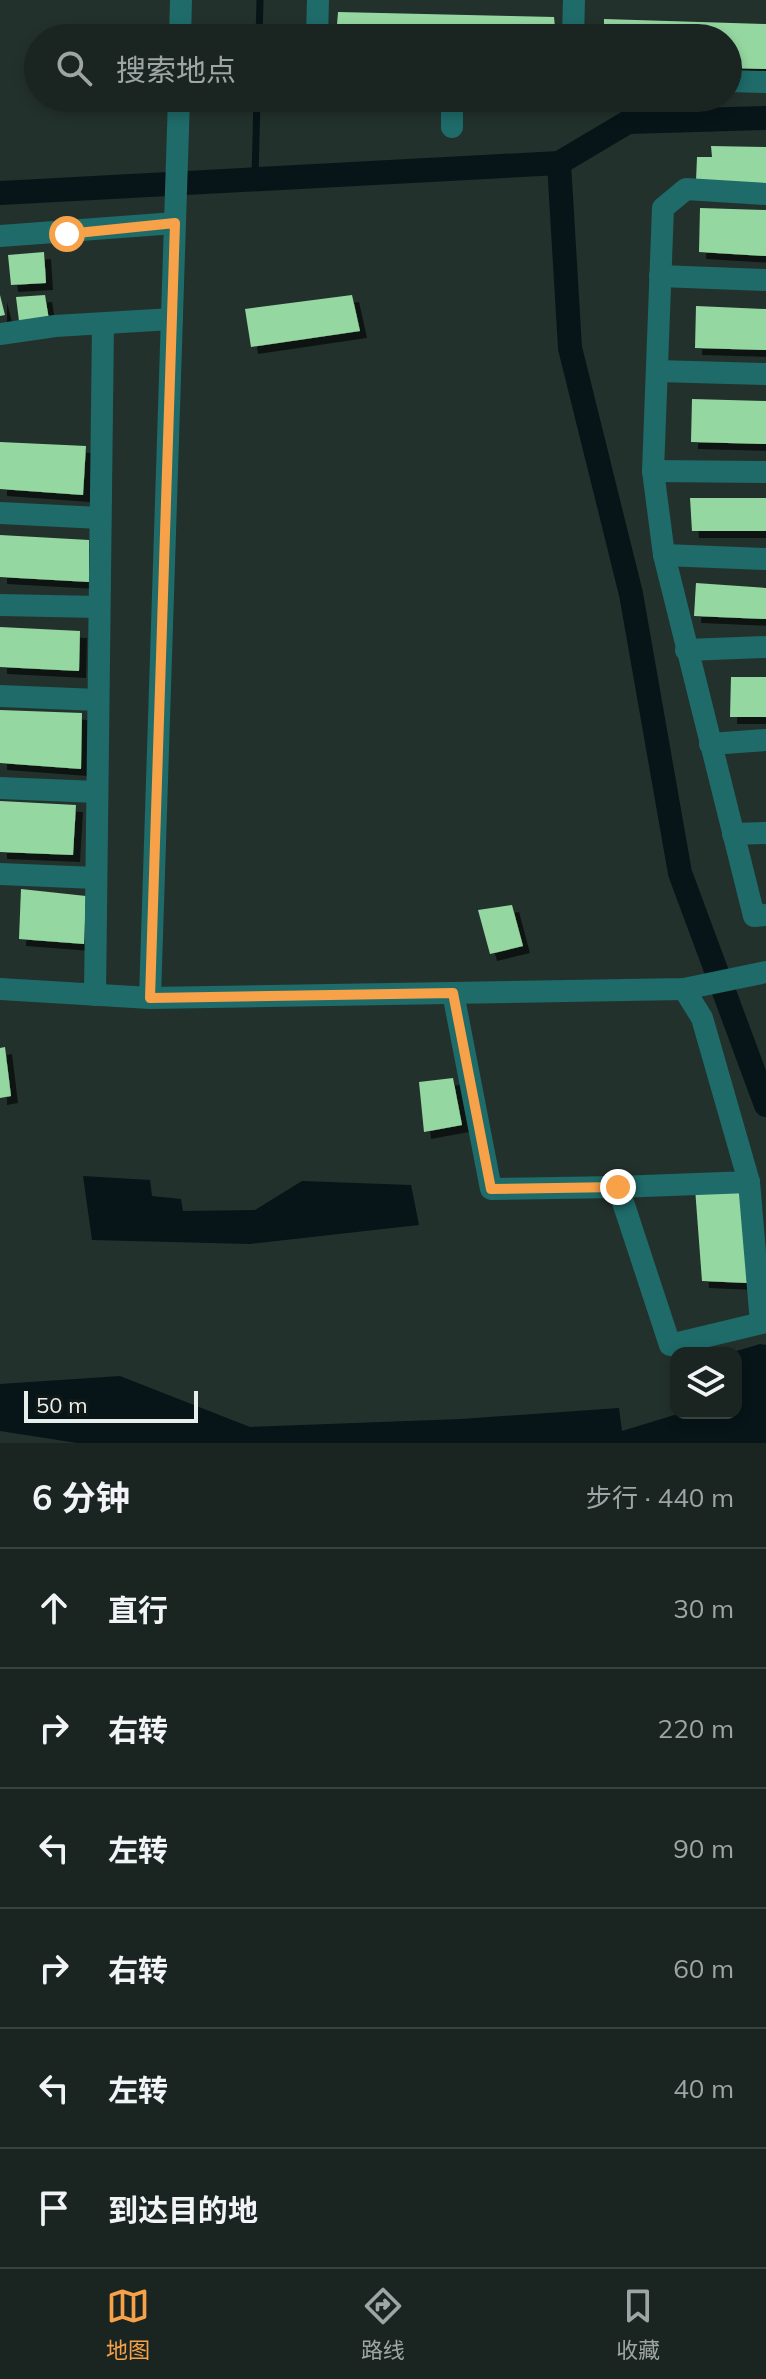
<!DOCTYPE html>
<html lang="zh">
<meta charset="utf-8">
<style>
:root{--surface:#1a2521;--page:#232d2a;--text:#f1f3f6;--muted:#9fa5a5;--line:#38423f;--accent:#f7a148}
body{margin:0;font-family:Mulish,"Noto Sans SC",sans-serif;background:var(--page);color:var(--text)}
.controls{position:absolute;right:24px;bottom:24px;display:grid;overflow:hidden;border-radius:16px;box-shadow:0 4px 12px #0003}
.controls button{width:72px;height:72px;display:grid;place-items:center;padding:0;border:0;border-bottom:2px solid var(--line);background:var(--surface);color:var(--text);font:40px sans-serif}
.scale{position:absolute;left:24px;bottom:20px;width:174px;box-sizing:border-box;padding-left:8px;border:4px solid #e6efec;border-top:0;font-size:22px;line-height:28px;white-space:nowrap;color:#e6efec;-webkit-text-stroke:6px #111815;paint-order:stroke}
.stop{position:absolute;width:24px;height:24px;margin:-18px;border:6px solid #f7a148;border-radius:50%;background:#fff}
.stop.end{background:#f7a148;border-color:#fff;box-shadow:0 2px 8px #0008}
.list{margin:0;padding:0;list-style:none}
h2{display:flex;justify-content:space-between;align-items:center;height:104px;margin:0;padding:0 32px;font-size:34px}
h2 small{font-size:26px;font-weight:400;color:var(--muted)}
.list li{display:grid;grid-template-columns:52px 1fr auto;gap:24px;align-items:center;box-sizing:border-box;height:120px;padding:0 32px;border-top:2px solid var(--line)}
.list b{display:block;font-size:30px;white-space:nowrap}
.list em{font-size:26px;font-style:normal;color:var(--muted)}
.icon{flex:none;width:44px;height:44px;fill:none;stroke:currentColor;stroke-width:2;stroke-linecap:round;stroke-linejoin:round}
.map{position:relative;flex:none;width:766px;height:1443px;overflow:hidden}
.search{position:absolute;background:var(--surface);box-shadow:0 4px 12px #0003;left:24px;right:24px;top:24px;height:88px;display:flex;align-items:center;gap:20px;box-sizing:border-box;padding:0 28px;border-radius:44px;color:var(--muted);font-size:30px}
.sheet{height:824px;background:var(--surface)}
nav{display:flex;justify-content:space-around;align-items:center;box-sizing:border-box;height:112px;border-top:2px solid var(--line);background:var(--surface);font-size:22px;color:var(--muted)}
nav a{display:grid;justify-items:center;gap:4px}
nav .on{color:var(--accent)}
.map>svg:first-child{display:block}
.water{fill:#071518}
.lines{fill:none;stroke-linecap:round;stroke-linejoin:round}
.stream{stroke:#071518;stroke-width:7}
.canal{stroke:#071518;stroke-width:24}
.building{fill:#95d7a1;filter:url(#shadow)}
.minor{stroke:#1e6b69;stroke-width:22}
.tertiary{stroke:#1e6b69;stroke-width:22}
.route{stroke:#f7a148;stroke-width:10}
</style>
<div class="map">
<svg width="766" height="1443" viewBox="0 0 766 1443">
<defs>
<filter id="shadow"><feDropShadow dx="7" dy="7" stdDeviation="0" flood-color="#0009"/></filter>
</defs>
<rect width="100%" height="100%" fill="#23312c"/>
<g class="water">
<path d="M 83,1176 L 150,1180 L 152,1196 L 181,1199 L 183,1211 L 255,1210 L 302,1181 L 411,1185 L 419,1225 L 250,1244 L 92,1240 Z"/>
<path d="M 760,1344 L 766,1345 L 766,1443 L 77,1443 L 0,1431 L 0,1384 L 120,1376 L 250,1427 L 461,1419 L 619,1408 L 622,1431 L 681,1413 L 736,1413 L 736,1353 L 730,1353 Z"/>
</g>
<g class="lines">
<g class="stream">
<path d="M 259,38 L 260,0"/>
<path d="M 255,178 L 257,98"/>
</g>
<g class="canal">
<path d="M 559,163 L 628,122 L 766,118"/>
<path d="M 0,193 L 559,163 L 570,348 L 631,594 L 680,873 L 766,1105"/>
</g>
</g>
<g class="building">
<path d="M 338,12 L 554,17 L 556,38 L 336,38 Z"/>
<path d="M 604,19 L 766,24 L 766,69 L 728,68 L 728,38 L 604,38 Z"/>
<path d="M 711,146 L 766,147 L 766,184 L 696,181 L 697,157 L 712,157 Z"/>
<path d="M 700,208 L 766,210 L 766,256 L 699,252 Z"/>
<path d="M 44,252 L 46,283 L 11,285 L 8,255 Z"/>
<path d="M 0,295 L 5,315 L 0,316 Z"/>
<path d="M 45,295 L 49,320 L 19,321 L 16,297 Z"/>
<path d="M 352,295 L 360,331 L 251,347 L 245,309 Z"/>
<path d="M 696,306 L 766,309 L 766,350 L 695,348 Z"/>
<path d="M 692,399 L 766,401 L 766,444 L 691,442 Z"/>
<path d="M 0,442 L 86,446 L 83,495 L 0,489 Z"/>
<path d="M 690,498 L 766,498 L 766,531 L 692,531 Z"/>
<path d="M 0,535 L 89,540 L 89,582 L 0,577 Z"/>
<path d="M 696,583 L 766,588 L 766,619 L 694,616 Z"/>
<path d="M 0,627 L 80,631 L 79,671 L 0,667 Z"/>
<path d="M 731,677 L 766,677 L 766,717 L 730,717 Z"/>
<path d="M 0,710 L 82,713 L 81,769 L 0,763 Z"/>
<path d="M 0,801 L 76,805 L 73,855 L 0,852 Z"/>
<path d="M 21,889 L 86,896 L 84,944 L 19,939 Z"/>
<path d="M 512,905 L 523,946 L 490,954 L 478,910 Z"/>
<path d="M 5,1047 L 11,1096 L 0,1098 L 0,1048 Z"/>
<path d="M 453,1078 L 462,1125 L 424,1132 L 419,1082 Z"/>
<path d="M 695,1188 L 742,1188 L 747,1283 L 702,1281 Z"/>
</g>
<g class="lines">
<g class="minor">
<path d="M 317,38 L 318,0"/>
<path d="M 573,38 L 574,0"/>
<path d="M 728,81 L 766,82"/>
<path d="M 452,127 L 452,98"/>
<path d="M 766,194 L 686,189 L 663,208 L 653,471 L 664,555 L 754,916 L 766,915"/>
<path d="M 0,236 L 175,223"/>
<path d="M 660,276 L 766,280"/>
<path d="M 0,334 L 55,326 L 172,319"/>
<path d="M 657,371 L 766,374"/>
<path d="M 653,471 L 766,472"/>
<path d="M 0,513 L 100,518"/>
<path d="M 664,555 L 766,559"/>
<path d="M 0,605 L 99,607"/>
<path d="M 686,650 L 766,647"/>
<path d="M 0,696 L 98,700"/>
<path d="M 710,744 L 766,740"/>
<path d="M 0,788 L 97,792"/>
<path d="M 733,834 L 766,833"/>
<path d="M 0,874 L 96,878"/>
<path d="M 453,993 L 491,1189 L 618,1187 L 670,1345 L 766,1322"/>
<path d="M 95,995 L 103,324"/>
<path d="M 150,998 L 684,989 L 766,972"/>
<path d="M 749,1182 L 761,1323"/>
<path d="M 618,1187 L 749,1182 L 702,1018 L 684,989"/>
</g>
<g class="tertiary">
<path d="M 180,38 L 181,0"/>
<path d="M 0,989 L 150,998 L 179,98"/>
</g>
</g>
<g class="lines">
<path class="route" d="M 67,234 L 175,223 L 150,998 L 453,993 L 491,1189 L 618,1187"/>
</g>
</svg>
<div class="controls">
<button><svg class="icon" aria-label="layers" viewBox="0 0 24 24"><path d="M12 4l9 5-9 5-9-5zM3 14l9 5 9-5"/></svg></button>
</div>
<div class="scale">50 m</div>
<div class="stop" style="left:67px;top:234px"></div>
<div class="stop end" style="left:618px;top:1187px"></div>
<div class="search"><svg class="icon" aria-label="search" viewBox="0 0 24 24"><circle cx="10" cy="10" r="6"/><path d="M15 15l6 6"/></svg>搜索地点</div>
</div>
<section class="sheet">
<h2>6 分钟<small>步行 · 440 m</small></h2>
<ul class="list">
<li><svg class="icon" aria-label="ahead" viewBox="0 0 24 24"><path d="M12 20V5M6 11l6-6 6 6"/></svg><div><b>直行</b></div><em>30 m</em></li>
<li><svg class="icon" aria-label="right" viewBox="0 0 24 24"><path d="M7 20v-9h11M14 6l5 5-5 5"/></svg><div><b>右转</b></div><em>220 m</em></li>
<li><svg class="icon" aria-label="left" viewBox="0 0 24 24"><path d="M17 20v-9H6M10 6l-5 5 5 5"/></svg><div><b>左转</b></div><em>90 m</em></li>
<li><svg class="icon" aria-label="right" viewBox="0 0 24 24"><path d="M7 20v-9h11M14 6l5 5-5 5"/></svg><div><b>右转</b></div><em>60 m</em></li>
<li><svg class="icon" aria-label="left" viewBox="0 0 24 24"><path d="M17 20v-9H6M10 6l-5 5 5 5"/></svg><div><b>左转</b></div><em>40 m</em></li>
<li><svg class="icon" aria-label="arrive" viewBox="0 0 24 24"><path d="M6 21V4h12l-3 4 3 4H6"/></svg><div><b>到达目的地</b></div></li>
</ul>
</section>
<nav>
<a class="on"><svg class="icon" aria-label="map" viewBox="0 0 24 24"><path d="M3 6l6-2 6 2 6-2v14l-6 2-6-2-6 2zM9 4v14M15 6v14"/></svg>地图</a>
<a><svg class="icon" aria-label="directions" viewBox="0 0 24 24"><path d="M12 3l9 9-9 9-9-9zM9 14v-3h6M13 9l2 2-2 2"/></svg>路线</a>
<a><svg class="icon" aria-label="saved" viewBox="0 0 24 24"><path d="M7 4h10v16l-5-4-5 4z"/></svg>收藏</a>
</nav>
